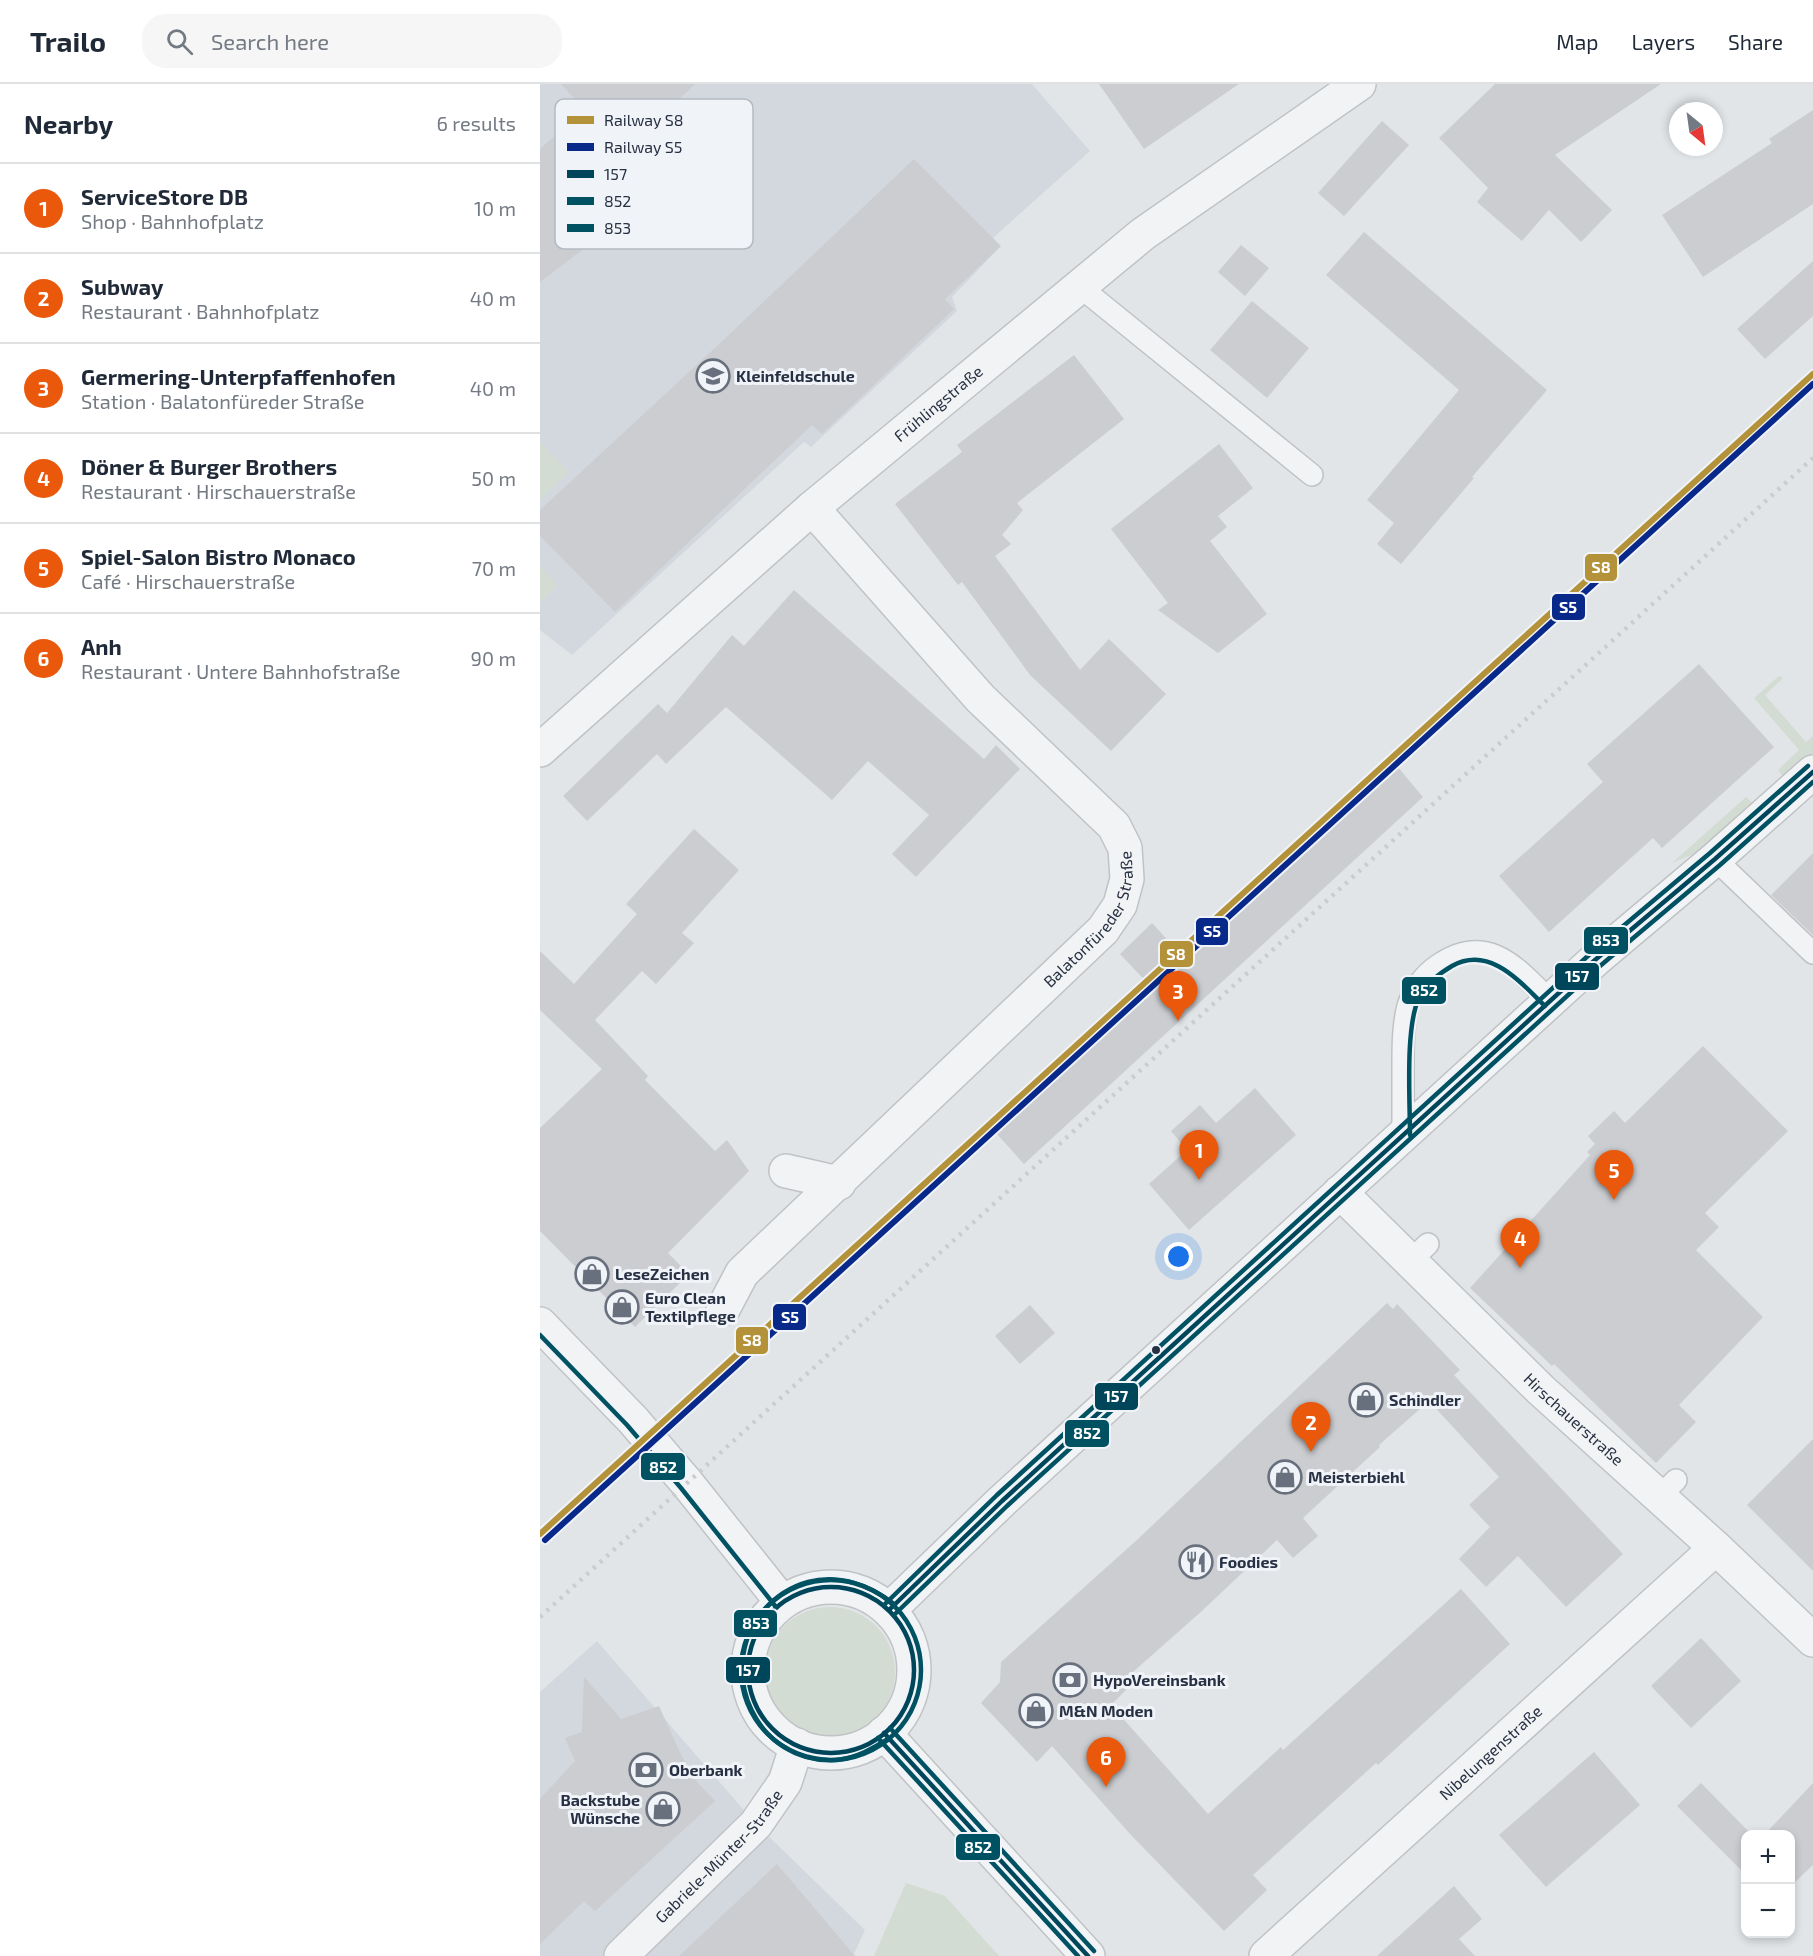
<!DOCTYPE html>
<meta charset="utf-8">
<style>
:root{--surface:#fff;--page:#f6f6f7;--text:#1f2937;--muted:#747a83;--line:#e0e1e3;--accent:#ea580c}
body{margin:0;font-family:"Exo 2",sans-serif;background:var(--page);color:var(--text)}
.controls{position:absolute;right:18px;bottom:18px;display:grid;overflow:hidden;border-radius:12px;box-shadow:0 3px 9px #0003}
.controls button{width:54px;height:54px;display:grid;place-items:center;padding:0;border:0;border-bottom:2px solid var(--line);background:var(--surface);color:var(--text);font:30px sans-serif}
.compass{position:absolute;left:1129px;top:18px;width:54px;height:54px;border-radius:50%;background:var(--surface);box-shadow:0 3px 9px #0003;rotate:151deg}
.you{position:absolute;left:639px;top:1173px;width:21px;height:21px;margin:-15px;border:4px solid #fff;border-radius:50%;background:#1a73e8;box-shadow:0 0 0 9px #1a73e833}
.badge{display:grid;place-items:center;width:39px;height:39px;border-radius:50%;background:var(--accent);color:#fff;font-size:20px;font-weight:700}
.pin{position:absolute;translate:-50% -50px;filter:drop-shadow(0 2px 3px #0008)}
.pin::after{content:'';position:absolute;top:32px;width:21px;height:18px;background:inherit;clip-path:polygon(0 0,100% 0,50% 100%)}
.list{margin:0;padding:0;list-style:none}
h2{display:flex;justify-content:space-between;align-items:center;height:78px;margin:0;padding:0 24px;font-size:26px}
h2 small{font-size:20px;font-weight:400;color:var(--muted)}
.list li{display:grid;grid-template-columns:39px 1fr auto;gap:18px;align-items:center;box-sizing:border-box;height:90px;padding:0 24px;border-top:2px solid var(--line)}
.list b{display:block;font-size:22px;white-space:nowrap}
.list p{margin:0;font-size:20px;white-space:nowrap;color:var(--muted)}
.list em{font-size:20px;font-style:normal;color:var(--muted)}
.icon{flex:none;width:33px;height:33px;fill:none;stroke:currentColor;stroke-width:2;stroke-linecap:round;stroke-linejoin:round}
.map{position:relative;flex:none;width:1273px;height:1872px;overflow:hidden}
header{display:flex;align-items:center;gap:36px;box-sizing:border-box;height:84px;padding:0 30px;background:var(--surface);border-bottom:2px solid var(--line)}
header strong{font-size:28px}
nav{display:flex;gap:33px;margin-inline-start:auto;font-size:21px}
.search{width:420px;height:54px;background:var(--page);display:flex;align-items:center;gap:15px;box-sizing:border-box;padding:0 21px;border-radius:24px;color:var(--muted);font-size:22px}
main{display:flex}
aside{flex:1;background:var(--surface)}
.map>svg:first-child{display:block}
.built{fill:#d3d8df}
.green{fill:#d3dcd3}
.building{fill:#cbcdd0}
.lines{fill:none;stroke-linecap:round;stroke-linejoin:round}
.service-casing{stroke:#c0c3c6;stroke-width:24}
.minor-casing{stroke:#c0c3c6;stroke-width:36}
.tertiary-casing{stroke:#c0c3c6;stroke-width:36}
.service{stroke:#f2f3f4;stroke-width:21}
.minor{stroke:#f2f3f4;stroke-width:33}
.tertiary{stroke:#f2f3f4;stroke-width:33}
.rail{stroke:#cbcccf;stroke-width:4.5;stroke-dasharray:3 6;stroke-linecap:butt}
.bus-1-casing{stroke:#f0f3f8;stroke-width:9}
.bus-2-casing{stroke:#f0f3f8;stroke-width:9}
.bus-3-casing{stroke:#f0f3f8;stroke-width:9}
.bus-1{stroke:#00465a;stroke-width:4.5}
.bus-2{stroke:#005262;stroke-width:4.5}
.bus-3{stroke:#005262;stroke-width:4.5}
.rail-1-casing{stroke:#f0f3f8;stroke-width:10}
.rail-2-casing{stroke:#f0f3f8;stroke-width:10}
.rail-1{stroke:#b39239;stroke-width:6}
.rail-2{stroke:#08298a;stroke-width:6}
.bus-dot{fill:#273143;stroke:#f0f3f8;stroke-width:2}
.labels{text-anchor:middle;stroke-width:6;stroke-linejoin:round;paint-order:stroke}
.poi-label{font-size:16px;font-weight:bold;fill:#273143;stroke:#f0f3f8;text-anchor:start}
.street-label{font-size:16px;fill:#273143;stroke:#f0f3f8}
.key{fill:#f0f3f8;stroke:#b4b9c2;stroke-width:1.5}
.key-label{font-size:16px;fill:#273143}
.line-badge{stroke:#f0f3f8;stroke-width:2}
.badge-label{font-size:16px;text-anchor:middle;font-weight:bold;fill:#fff}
</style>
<header>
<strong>Trailo</strong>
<div class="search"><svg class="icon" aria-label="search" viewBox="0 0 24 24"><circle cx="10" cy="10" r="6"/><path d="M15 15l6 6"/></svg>Search here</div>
<nav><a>Map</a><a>Layers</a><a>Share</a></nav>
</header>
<main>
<aside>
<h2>Nearby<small>6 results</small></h2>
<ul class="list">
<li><span class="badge">1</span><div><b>ServiceStore DB</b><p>Shop · Bahnhofplatz</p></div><em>10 m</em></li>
<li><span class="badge">2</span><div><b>Subway</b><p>Restaurant · Bahnhofplatz</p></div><em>40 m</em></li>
<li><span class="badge">3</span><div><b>Germering-Unterpfaffenhofen</b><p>Station · Balatonfüreder Straße</p></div><em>40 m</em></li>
<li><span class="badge">4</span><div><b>Döner &amp; Burger Brothers</b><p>Restaurant · Hirschauerstraße</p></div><em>50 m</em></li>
<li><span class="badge">5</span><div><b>Spiel-Salon Bistro Monaco</b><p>Café · Hirschauerstraße</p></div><em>70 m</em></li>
<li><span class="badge">6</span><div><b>Anh</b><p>Restaurant · Untere Bahnhofstraße</p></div><em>90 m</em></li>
</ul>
</aside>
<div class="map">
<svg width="1273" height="1872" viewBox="0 0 1273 1872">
<rect width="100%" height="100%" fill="#e2e5e8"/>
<g class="built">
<path d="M 0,0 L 492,0 L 550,67 L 453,154 L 460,163 L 412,213 L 417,227 L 271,363 L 264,358 L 32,571 L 0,546 Z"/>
<path d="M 57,1557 L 216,1740 L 325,1846 L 313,1872 L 0,1872 L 0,1608 Z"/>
</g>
<g class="green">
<path d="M 0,358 L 29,388 L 0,416 Z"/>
<path d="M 0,482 L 18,501 L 0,518 Z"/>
<path d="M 1239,592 L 1242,593 L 1242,595 L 1225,611 L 1266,658 L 1273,652 L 1273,669 L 1244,694 L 1238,686 L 1259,666 L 1214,614 Z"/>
<path d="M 1206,713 L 1214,720 L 1161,767 L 1132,779 Z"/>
<circle cx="290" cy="1588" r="65"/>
<path d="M 366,1799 L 405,1812 L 459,1872 L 334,1872 Z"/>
</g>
<g class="building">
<path d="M 21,0 L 155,0 L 85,66 L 96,78 L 36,136 L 55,156 L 0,198 L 0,65 L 44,25 Z"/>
<path d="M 559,0 L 699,0 L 604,65 Z"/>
<path d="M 955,0 L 1121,0 L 1015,71 L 1072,126 L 1041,158 L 1009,126 L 982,157 L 937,118 L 948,104 L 899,54 Z"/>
<path d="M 1273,26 L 1273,120 L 1163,193 L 1122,131 L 1232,59 L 1229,55 Z"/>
<path d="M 842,37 L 869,61 L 804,132 L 778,109 Z"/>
<path d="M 374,75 L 461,162 L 405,215 L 414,225 L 282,350 L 272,341 L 75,528 L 0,452 L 0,426 L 177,262 Z"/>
<path d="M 824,148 L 1007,306 L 932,393 L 934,394 L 861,480 L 837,460 L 854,439 L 827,416 L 919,306 L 786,191 Z"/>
<path d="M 701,161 L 729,184 L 705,212 L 678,188 Z"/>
<path d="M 1273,177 L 1273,232 L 1225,275 L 1197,245 Z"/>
<path d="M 712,217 L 769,264 L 727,314 L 670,266 Z"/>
<path d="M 534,271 L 584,335 L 477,419 L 483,426 L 462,451 L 471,460 L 455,472 L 540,586 L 569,555 L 626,610 L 571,667 L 490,591 L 422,498 L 418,501 L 355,420 L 422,368 L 417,361 Z"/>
<path d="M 679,360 L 713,404 L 678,432 L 687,443 L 670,457 L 727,530 L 678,569 L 618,526 L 628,519 L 571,445 Z"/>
<path d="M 254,506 L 444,675 L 456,661 L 480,685 L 376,793 L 352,770 L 389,731 L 328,677 L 292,716 L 186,623 L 126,680 L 117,670 L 47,737 L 23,712 L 118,620 L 127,629 L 192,551 L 204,562 Z"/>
<path d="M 1159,580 L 1234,663 L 1122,764 L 1113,754 L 1009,848 L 959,792 L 1063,698 L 1047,680 Z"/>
<path d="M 857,682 L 883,713 L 484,1080 L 456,1049 L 613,905 L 580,870 L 612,839 L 645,875 Z"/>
<path d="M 154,745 L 199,786 L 142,849 L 154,859 L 116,900 L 102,887 L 55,936 L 108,992 L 105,996 L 175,1067 L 187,1056 L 209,1087 L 128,1169 L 149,1190 L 95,1243 L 0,1147 L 0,1044 L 62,985 L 0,926 L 0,867 L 34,900 L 97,830 L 86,820 Z"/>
<path d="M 1273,769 L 1273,851 L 1231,811 Z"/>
<path d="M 1163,962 L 1248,1047 L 1165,1129 L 1179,1143 L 1156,1166 L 1223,1233 L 1139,1321 L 1156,1338 L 1116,1379 L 1014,1280 L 1012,1282 L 930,1204 L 1050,1071 L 1047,1068 L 1055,1060 L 1048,1052 L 1074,1027 L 1085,1039 Z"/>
<path d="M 715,1004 L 756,1051 L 649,1146 L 609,1100 L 647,1066 L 631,1047 L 660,1021 L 676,1039 Z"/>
<path d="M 847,1219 L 853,1225 L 857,1220 L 920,1286 L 914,1291 L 1083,1470 L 1026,1523 L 978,1472 L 946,1503 L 919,1475 L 950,1443 L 929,1421 L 959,1393 L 889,1317 L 839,1361 L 840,1363 L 763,1434 L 778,1452 L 753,1474 L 737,1456 L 663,1526 L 584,1596 L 590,1602 L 571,1621 L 668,1730 L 741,1663 L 743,1666 L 921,1505 L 970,1560 L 838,1681 L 836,1679 L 713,1791 L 727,1806 L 684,1847 L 591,1751 L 512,1662 L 497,1678 L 441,1619 L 460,1598 L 461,1578 L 598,1455 Z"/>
<path d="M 490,1221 L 515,1249 L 480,1280 L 455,1252 Z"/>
<path d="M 1273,1355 L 1273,1487 L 1207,1421 Z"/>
<path d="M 1161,1554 L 1201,1597 L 1151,1644 L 1111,1602 Z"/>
<path d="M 44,1593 L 81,1635 L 119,1622 L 141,1671 L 156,1697 L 175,1717 L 55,1827 L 44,1817 L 0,1860 L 0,1715 L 35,1677 L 25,1654 L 42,1648 Z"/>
<path d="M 1054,1668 L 1100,1721 L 1006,1803 L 959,1751 Z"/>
<path d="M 1161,1699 L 1211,1750 L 1206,1750 L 1206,1791 L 1137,1722 Z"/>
<path d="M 1273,1699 L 1273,1781 L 1251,1802 L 1251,1750 L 1225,1750 Z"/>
<path d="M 237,1780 L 315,1872 L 139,1872 Z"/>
<path d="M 914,1802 L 942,1835 L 919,1855 L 935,1872 L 837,1872 Z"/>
</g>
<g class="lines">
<defs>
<g id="service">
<path d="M 539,202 L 772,391"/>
<path d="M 1175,775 L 1273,869"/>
<path d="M 863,1051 C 863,1028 863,1005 863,982 C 863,962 863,941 868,922 C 873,906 884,891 897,882 C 947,847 976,883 1010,917"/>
<path d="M 870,1177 L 888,1160"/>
<path d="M 1120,1412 L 1136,1396"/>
</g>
<g id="minor">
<path id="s1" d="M 0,666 L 272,424 L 603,150 L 819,0"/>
<path d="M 246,1087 L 299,1099"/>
<path id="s2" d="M 800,1108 L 1001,1306 L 1176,1464 L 1273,1556"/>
<path id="s3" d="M 183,1225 L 202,1189 L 563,846 L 580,821 L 587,795 L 585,764 L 574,742 L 440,614 L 272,424"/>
<path d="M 349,1526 L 462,1417 L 1055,876 L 1175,775 L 1273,688"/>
<path id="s4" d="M 81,1872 L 216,1740 L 245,1698 L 257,1661"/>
<path id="s5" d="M 726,1872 L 1176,1464"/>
</g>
<g id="tertiary">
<path d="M 0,1240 L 93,1336 L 147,1399 L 242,1518"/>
<circle cx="291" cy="1586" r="83"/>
<path d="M 344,1649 L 548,1872"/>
</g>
</defs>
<use href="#service" class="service-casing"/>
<use href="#minor" class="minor-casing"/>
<use href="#tertiary" class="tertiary-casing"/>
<use href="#service" class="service"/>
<use href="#minor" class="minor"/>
<use href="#tertiary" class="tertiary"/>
<path class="rail" d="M 0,1533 L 1273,374"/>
<defs>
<g id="bus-1">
<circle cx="291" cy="1586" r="83"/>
<path d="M 349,1526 L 462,1417 L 1055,876 L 1175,775 L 1273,688"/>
<path d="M 344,1649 L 548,1872"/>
</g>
<g id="bus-2">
<path d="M 870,1051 C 870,1016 865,943 879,914 C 887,899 898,890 912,882 C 950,861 980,898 1005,922"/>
<path d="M 0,1251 L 87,1341 L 141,1404 L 236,1523"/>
<circle cx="291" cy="1586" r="90"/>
<path d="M 354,1531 L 467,1422 L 1060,882 L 1180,781 L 1273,698"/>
<path d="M 338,1654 L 538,1872"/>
</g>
<g id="bus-3">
<path d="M 344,1521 L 457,1411 L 1050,870 L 1170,769 L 1268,682"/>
<path d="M 350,1644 L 554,1867"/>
<path d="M 348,1655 C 332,1665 316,1674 297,1676 C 217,1682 174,1587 223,1527 C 235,1513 250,1503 268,1498 C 299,1490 330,1501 354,1520"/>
</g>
</defs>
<use href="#bus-1" class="bus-1-casing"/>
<use href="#bus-2" class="bus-2-casing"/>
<use href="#bus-3" class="bus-3-casing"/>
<use href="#bus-1" class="bus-1"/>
<use href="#bus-2" class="bus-2"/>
<use href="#bus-3" class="bus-3"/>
<defs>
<path id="rail-1" d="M 0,1450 L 1273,290"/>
<path id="rail-2" d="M 5,1456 L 1273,300"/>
</defs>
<use href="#rail-1" class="rail-1-casing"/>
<use href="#rail-2" class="rail-2-casing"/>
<use href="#rail-1" class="rail-1"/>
<use href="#rail-2" class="rail-2"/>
</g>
<defs>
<symbol id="school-ring" viewBox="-11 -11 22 22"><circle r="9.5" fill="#f0f3f8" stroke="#68707d" stroke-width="1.5"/><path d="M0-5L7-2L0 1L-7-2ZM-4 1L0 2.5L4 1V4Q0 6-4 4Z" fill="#68707d"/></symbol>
<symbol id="shop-ring" viewBox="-11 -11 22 22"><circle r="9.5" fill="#f0f3f8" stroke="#68707d" stroke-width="1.5"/><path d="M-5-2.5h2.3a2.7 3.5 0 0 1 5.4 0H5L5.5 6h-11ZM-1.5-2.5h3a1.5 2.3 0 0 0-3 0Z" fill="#68707d"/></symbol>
<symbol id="restaurant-ring" viewBox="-11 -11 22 22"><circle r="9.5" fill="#f0f3f8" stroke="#68707d" stroke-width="1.5"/><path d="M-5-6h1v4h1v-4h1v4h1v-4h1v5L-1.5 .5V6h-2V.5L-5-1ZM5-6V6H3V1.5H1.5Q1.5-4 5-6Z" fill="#68707d"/></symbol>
<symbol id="bank-ring" viewBox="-11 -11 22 22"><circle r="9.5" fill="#f0f3f8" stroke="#68707d" stroke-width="1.5"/><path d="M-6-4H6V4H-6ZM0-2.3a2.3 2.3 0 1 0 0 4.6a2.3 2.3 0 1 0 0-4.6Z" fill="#68707d"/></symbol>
</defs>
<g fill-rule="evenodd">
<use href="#school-ring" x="154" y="273" width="38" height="38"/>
<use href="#shop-ring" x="33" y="1171" width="38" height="38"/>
<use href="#shop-ring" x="63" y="1204" width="38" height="38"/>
<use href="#shop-ring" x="807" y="1297" width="38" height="38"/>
<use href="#shop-ring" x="726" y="1374" width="38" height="38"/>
<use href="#restaurant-ring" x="637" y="1459" width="38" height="38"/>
<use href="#bank-ring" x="511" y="1577" width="38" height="38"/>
<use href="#shop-ring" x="477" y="1608" width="38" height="38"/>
<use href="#bank-ring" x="87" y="1667" width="38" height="38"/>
<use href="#shop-ring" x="104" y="1706" width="38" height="38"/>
</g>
<circle class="bus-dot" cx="616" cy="1266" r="5"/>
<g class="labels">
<g class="poi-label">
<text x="196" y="298">Kleinfeldschule</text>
<text x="75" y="1196">LeseZeichen</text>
<text x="105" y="1220">Euro Clean<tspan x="105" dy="18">Textilpflege</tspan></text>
<text x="849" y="1322">Schindler</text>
<text x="768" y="1399">Meisterbiehl</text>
<text x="679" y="1484">Foodies</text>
<text x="553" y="1602">HypoVereinsbank</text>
<text x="519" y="1633">M&amp;N Moden</text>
<text x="129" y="1692">Oberbank</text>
<text x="100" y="1722" text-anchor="end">Backstube<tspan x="100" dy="18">Wünsche</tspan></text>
</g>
<g class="street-label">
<text dy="6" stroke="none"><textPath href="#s1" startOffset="528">Frühlingstraße</textPath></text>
<text dy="6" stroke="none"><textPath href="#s3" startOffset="542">Balatonfüreder Straße</textPath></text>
<text dy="6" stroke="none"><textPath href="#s2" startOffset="326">Hirschauerstraße</textPath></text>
<text dy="6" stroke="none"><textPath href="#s5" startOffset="303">Nibelungenstraße</textPath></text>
<text dy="6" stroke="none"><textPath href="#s4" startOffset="140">Gabriele-Münter-Straße</textPath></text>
</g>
</g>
<rect x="15" y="15" width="198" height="150" rx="9" class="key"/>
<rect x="27" y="32" width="27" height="8" fill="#b39239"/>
<rect x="27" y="59" width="27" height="8" fill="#08298a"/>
<rect x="27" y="86" width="27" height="8" fill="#00465a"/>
<rect x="27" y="113" width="27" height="8" fill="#005262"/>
<rect x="27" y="140" width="27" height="8" fill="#005262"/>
<g class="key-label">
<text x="64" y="42">Railway S8</text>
<text x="64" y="69">Railway S5</text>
<text x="64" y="96">157</text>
<text x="64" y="123">852</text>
<text x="64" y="150">853</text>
</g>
<g class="line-badge">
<rect x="1044" y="469" width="34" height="29" rx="6" fill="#b39239"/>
<rect x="1011" y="509" width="35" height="28" rx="6" fill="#08298a"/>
<rect x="655" y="833" width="34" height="29" rx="6" fill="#08298a"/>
<rect x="1043" y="842" width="46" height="29" rx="6" fill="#005262"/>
<rect x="619" y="856" width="35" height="28" rx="6" fill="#b39239"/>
<rect x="1014" y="878" width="46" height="29" rx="6" fill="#00465a"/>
<rect x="861" y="892" width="46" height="29" rx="6" fill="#005262"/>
<rect x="232" y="1219" width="35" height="28" rx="6" fill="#08298a"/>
<rect x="195" y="1242" width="34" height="29" rx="6" fill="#b39239"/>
<rect x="554" y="1298" width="45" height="29" rx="6" fill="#00465a"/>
<rect x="524" y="1335" width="46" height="29" rx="6" fill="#005262"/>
<rect x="100" y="1368" width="46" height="29" rx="6" fill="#005262"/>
<rect x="193" y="1525" width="45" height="29" rx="6" fill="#005262"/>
<rect x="185" y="1572" width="46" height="28" rx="6" fill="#00465a"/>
<rect x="415" y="1749" width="46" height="28" rx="6" fill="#005262"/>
</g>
<g class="badge-label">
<text x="1061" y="489">S8</text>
<text x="1028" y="529">S5</text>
<text x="672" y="853">S5</text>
<text x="1066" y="862">853</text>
<text x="636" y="876">S8</text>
<text x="1037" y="898">157</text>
<text x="884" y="912">852</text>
<text x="250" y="1239">S5</text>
<text x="212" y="1262">S8</text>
<text x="576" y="1318">157</text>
<text x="547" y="1355">852</text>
<text x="123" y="1389">852</text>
<text x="216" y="1545">853</text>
<text x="208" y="1592">157</text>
<text x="438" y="1769">852</text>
</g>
</svg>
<div class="controls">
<button>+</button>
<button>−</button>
</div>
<svg class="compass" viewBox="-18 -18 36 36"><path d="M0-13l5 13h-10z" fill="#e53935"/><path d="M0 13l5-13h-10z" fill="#747a83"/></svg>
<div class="you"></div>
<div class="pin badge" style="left:659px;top:1096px">1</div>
<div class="pin badge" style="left:771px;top:1368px">2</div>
<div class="pin badge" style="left:638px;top:937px">3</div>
<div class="pin badge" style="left:980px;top:1184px">4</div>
<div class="pin badge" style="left:1074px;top:1116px">5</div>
<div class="pin badge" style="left:566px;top:1703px">6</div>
</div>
</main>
